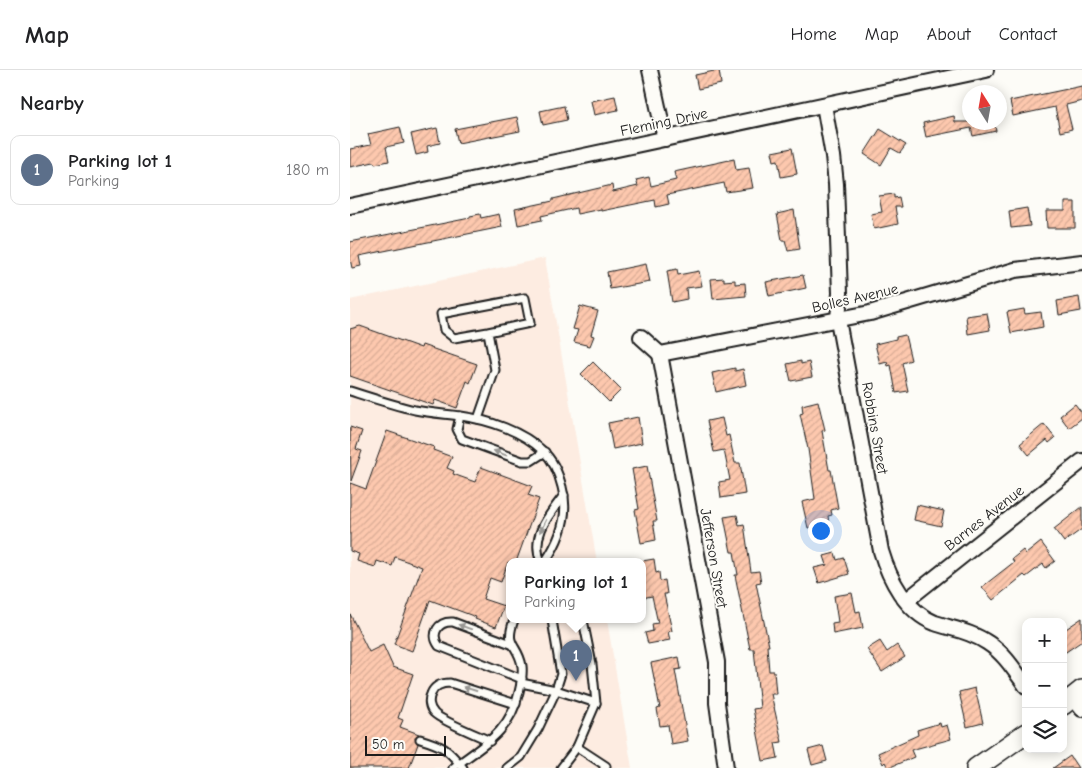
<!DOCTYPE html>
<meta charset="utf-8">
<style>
:root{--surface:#fff;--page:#f2f2f2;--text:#202124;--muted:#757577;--line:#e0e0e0;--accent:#1c1c1c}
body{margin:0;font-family:"Comic Neue",sans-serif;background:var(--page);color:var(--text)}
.controls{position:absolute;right:15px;bottom:15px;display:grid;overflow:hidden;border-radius:10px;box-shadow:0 2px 12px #0003}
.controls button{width:45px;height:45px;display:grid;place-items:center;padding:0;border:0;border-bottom:1px solid var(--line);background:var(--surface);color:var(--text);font:25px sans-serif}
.compass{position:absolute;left:612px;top:15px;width:45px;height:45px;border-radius:50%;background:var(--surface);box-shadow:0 2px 12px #0003;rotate:349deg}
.scale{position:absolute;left:15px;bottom:12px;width:81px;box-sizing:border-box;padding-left:5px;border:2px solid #1c1c1c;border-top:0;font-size:14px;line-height:18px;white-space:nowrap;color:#1c1c1c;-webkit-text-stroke:4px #fdfcf7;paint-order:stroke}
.you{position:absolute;left:470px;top:460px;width:18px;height:18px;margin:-12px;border:4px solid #fff;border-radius:50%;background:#1a73e8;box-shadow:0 0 0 8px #1a73e833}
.badge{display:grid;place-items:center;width:32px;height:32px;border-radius:50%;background:var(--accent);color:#fff;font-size:16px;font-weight:700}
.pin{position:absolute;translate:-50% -41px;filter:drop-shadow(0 1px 2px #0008)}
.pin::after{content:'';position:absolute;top:26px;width:18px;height:15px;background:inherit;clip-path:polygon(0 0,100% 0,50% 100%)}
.popup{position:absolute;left:156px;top:488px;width:140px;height:65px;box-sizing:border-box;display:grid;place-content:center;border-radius:10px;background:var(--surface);filter:drop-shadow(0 1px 4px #0005);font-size:16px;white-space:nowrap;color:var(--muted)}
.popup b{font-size:19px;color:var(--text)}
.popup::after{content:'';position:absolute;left:50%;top:100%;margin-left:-10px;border:10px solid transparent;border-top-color:var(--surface)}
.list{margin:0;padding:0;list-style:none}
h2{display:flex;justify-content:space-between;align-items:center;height:65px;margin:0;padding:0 20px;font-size:21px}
h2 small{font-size:16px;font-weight:400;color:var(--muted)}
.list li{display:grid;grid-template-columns:32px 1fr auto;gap:15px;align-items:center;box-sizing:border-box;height:70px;margin:0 10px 10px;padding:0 10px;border:1px solid var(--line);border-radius:10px}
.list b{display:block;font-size:19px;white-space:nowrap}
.list p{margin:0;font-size:16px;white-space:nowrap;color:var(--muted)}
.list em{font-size:16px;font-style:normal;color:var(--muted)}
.icon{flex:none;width:28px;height:28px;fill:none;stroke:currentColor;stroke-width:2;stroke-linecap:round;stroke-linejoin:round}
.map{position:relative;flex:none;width:732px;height:698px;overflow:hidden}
header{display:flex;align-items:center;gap:30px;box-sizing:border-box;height:70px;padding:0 25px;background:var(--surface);border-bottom:1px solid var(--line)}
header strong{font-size:24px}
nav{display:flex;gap:28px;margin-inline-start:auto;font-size:18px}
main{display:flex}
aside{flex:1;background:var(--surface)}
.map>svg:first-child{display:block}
.built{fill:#fdece1}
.building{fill:url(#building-hatch);stroke:#1c1c1c}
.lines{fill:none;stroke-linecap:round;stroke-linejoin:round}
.lane-casing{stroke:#1c1c1c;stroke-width:11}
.street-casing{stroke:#1c1c1c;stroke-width:18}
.secondary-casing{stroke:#1c1c1c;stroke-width:22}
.lane{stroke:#fdfcf7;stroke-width:7}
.street{stroke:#fdfcf7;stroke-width:14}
.secondary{stroke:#fdfcf7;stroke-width:19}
.oneway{fill:#989794}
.labels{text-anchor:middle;stroke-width:4;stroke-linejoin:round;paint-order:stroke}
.street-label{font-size:15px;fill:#1c1c1c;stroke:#fdfcf7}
</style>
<header>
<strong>Map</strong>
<nav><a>Home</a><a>Map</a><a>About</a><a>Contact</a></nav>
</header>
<main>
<aside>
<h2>Nearby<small></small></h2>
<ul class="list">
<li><span class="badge" style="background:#5c6f8a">1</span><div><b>Parking lot 1</b><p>Parking</p></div><em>180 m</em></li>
</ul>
</aside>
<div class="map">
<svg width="732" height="698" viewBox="0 0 732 698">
<defs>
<pattern id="building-hatch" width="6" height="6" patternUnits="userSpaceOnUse" patternTransform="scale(1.25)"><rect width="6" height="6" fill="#fdc8ae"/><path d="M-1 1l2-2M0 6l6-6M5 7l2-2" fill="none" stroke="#d8ab95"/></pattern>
</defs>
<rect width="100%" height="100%" fill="#fdfcf7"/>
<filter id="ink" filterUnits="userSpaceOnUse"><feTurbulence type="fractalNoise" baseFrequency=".02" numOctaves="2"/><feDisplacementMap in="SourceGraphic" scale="10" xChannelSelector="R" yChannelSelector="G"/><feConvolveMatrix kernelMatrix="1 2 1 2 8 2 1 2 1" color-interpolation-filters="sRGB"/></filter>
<g filter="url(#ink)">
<path class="built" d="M 195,188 L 247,492 L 160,492 L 160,550 L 257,550 L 282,698 L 0,698 L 0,230 Z"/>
<g class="building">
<path d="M 369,0 L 371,14 L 348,19 L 345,5 Z"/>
<path d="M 732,16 L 732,31 L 716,35 L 722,59 L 710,62 L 705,37 L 663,46 L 660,31 Z"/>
<path d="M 265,26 L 268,40 L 244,45 L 241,31 Z"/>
<path d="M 214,36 L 217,50 L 193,55 L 190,41 Z"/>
<path d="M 604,46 L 605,52 L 644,52 L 646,61 L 623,66 L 621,58 L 576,67 L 573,53 Z"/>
<path d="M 167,47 L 170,61 L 108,73 L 105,59 Z"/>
<path d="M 50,57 L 54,73 L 36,77 L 39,91 L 25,94 L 24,92 L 0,97 L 0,79 L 21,75 L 18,64 Z"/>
<path d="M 87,58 L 90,73 L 77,76 L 78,82 L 66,85 L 61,64 Z"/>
<path d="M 530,59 L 556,75 L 550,83 L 541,78 L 531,95 L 514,84 Z"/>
<path d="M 442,78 L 447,104 L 431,107 L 428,90 L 424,91 L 422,82 Z"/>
<path d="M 384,89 L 386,100 L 399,98 L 403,118 L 376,122 L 374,113 L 317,125 L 319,134 L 306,137 L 305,130 L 251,141 L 251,139 L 227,144 L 226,138 L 191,146 L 192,150 L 168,155 L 165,139 L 203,131 L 203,129 L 262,115 L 263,122 L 288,116 L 286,110 L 299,107 L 301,116 L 326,110 L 324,102 Z"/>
<path d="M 544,124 L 544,128 L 549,127 L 551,137 L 545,137 L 548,154 L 524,159 L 521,144 L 532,142 L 529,126 Z"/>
<path d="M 715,132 L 725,132 L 725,158 L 697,158 L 696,141 L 715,141 Z"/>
<path d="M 677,138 L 680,156 L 661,158 L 659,141 Z"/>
<path d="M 444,140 L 450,179 L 438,181 L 435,170 L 432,170 L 427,144 Z"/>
<path d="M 130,144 L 131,148 L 149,144 L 152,157 L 9,186 L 11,196 L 2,198 L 0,189 L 0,172 L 120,148 L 120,146 Z"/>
<path d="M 296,194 L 300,212 L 260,219 L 257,202 Z"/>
<path d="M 327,199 L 328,205 L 349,201 L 352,216 L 336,218 L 337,229 L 322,232 L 317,201 Z"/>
<path d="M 453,205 L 456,218 L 419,226 L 416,212 Z"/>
<path d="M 374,208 L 374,211 L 385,210 L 385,214 L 395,213 L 396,226 L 363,229 L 361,209 Z"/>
<path d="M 729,227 L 731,241 L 709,245 L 707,231 Z"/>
<path d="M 230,236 L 248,241 L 241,265 L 244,266 L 240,276 L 224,272 L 228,260 L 223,259 Z"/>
<path d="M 674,239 L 675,244 L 691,242 L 693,257 L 661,263 L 657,242 Z"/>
<path d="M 637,243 L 640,260 L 618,264 L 616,246 Z"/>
<path d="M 10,256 L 71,278 L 72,275 L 127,294 L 120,313 L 117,311 L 107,338 L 85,330 L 83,335 L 0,306 L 0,259 Z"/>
<path d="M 555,265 L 561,290 L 552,293 L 558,321 L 546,323 L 541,295 L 538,296 L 537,292 L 530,294 L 525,274 L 546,269 L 546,267 Z"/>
<path d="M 451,291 L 451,294 L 459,292 L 462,307 L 441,311 L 437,294 Z"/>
<path d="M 243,292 L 271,320 L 259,332 L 231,304 Z"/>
<path d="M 385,298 L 385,301 L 393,299 L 396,315 L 366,322 L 362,303 Z"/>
<path d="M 468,331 L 475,360 L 472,361 L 479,400 L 481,400 L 488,438 L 481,440 L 482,445 L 478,446 L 479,453 L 458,458 L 452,432 L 465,429 L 458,379 L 450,344 L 453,343 L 452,335 Z"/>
<path d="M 725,334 L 732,343 L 732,348 L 719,358 L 710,346 Z"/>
<path d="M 288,347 L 292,373 L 263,379 L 258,353 Z"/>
<path d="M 372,348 L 376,366 L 379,365 L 385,393 L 390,393 L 395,424 L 371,428 L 369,412 L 380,410 L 374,380 L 364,382 L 357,351 Z"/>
<path d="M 694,354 L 705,368 L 699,373 L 697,370 L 679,385 L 670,374 Z"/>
<path d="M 0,357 L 12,361 L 6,379 L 12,381 L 1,411 Z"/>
<path d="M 37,361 L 84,377 L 83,380 L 102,387 L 97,398 L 104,401 L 103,404 L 125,412 L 131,397 L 182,416 L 178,425 L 189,429 L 166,492 L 158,492 L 151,512 L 140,508 L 133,529 L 154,536 L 146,557 L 125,549 L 126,547 L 80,530 L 62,581 L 44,574 L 72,497 L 45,487 L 42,496 L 27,491 L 25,497 L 7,491 L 9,484 L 0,481 L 0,413 L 16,419 Z"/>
<path d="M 297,396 L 307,451 L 303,451 L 306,470 L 291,473 L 285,440 L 289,439 L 282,399 Z"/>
<path d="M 567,435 L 594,441 L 591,456 L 564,450 Z"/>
<path d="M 732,437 L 732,459 L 714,472 L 704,459 Z"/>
<path d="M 387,445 L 389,455 L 394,454 L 401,502 L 409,501 L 411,512 L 406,513 L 419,576 L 417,576 L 419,601 L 424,601 L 426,624 L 421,624 L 432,672 L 425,673 L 428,688 L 413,691 L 403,639 L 410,638 L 404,579 L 400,579 L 385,505 L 388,505 L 384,482 L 381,482 L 374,447 Z"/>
<path d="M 691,472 L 705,491 L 696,498 L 693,494 L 676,507 L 674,505 L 643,530 L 632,517 L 664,492 L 662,489 L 673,480 L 676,484 Z"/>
<path d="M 485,483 L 487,490 L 494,488 L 499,504 L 469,513 L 464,498 L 477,495 L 474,486 Z"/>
<path d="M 304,489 L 306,503 L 309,502 L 310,511 L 315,510 L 317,524 L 314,524 L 322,561 L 318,562 L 320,570 L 298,574 L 295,563 L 303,561 L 302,554 L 308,553 L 302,526 L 292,528 L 292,491 Z"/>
<path d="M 502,523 L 506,542 L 510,541 L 513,558 L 483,564 L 482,553 L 488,552 L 484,526 Z"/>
<path d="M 0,544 L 19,582 L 33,575 L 43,597 L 63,604 L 48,648 L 53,650 L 50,657 L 69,664 L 65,668 L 68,674 L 59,698 L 0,698 Z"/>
<path d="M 732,548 L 732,571 L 713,584 L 713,561 Z"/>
<path d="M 530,571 L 537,582 L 547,575 L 555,587 L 532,602 L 517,579 Z"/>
<path d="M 329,587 L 331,599 L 325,600 L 338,671 L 321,674 L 318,655 L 310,656 L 307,639 L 310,638 L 301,593 Z"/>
<path d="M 625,618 L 633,653 L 617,657 L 609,622 Z"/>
<path d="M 590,653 L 591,657 L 597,655 L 601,669 L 561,680 L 564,687 L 538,698 L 535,692 L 533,694 L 528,683 L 568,665 L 567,660 Z"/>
<path d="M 473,676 L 477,691 L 462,695 L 458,680 Z"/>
<path d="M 720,686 L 728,698 L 703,698 Z"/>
</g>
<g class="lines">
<defs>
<g id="lane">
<path d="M 0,321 C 22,328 43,335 65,340 C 80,343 96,344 111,346 C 139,350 172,361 193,381 C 203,390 209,405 212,417 C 220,445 210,470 195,492"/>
<path d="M 110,346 L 107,359 L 112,369 L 172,391 L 181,391 L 195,382"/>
<path d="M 128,349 L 145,300 L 138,262 L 180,253 L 175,228 L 91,244 L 94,260 L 104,268 L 138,262"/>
<path d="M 191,492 C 180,466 199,445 214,425"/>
<path d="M 161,574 L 103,552 C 88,551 80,564 89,576 L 172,609"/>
<path d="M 171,613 L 206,620 L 246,633"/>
<path d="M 70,669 C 93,676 97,678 113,698"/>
<path d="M 140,671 C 129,666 90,650 84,643 C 79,638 78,630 81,624 C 84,616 92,613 100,613 L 166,634"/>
<path d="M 227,677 L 256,696 L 254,698"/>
<path d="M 103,698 C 133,675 160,663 169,622 C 171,614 173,604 172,596 C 168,573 154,577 164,550"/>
<path d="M 157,698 L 171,687 L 188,659 L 205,623 L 211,604 L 202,550"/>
<path d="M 211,698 L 227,677 L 246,633 L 242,594 L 233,550"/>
</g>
<g id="street">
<path d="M 300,0 L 315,69"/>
<path d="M 474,35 L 483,86 L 486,114 L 490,223 L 488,250 L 531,481 C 539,508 556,542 585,553 C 603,559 622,562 638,573 C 654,583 665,601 676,616"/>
<path d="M 0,136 L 636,0"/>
<path d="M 291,267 L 310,284 L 520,243 L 665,200 L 732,192"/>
<path d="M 310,284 L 367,592 L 367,633 L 376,698"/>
<path d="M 557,530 L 732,391"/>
<path d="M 723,627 L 732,639"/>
</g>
<g id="secondary">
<path d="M 713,635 L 732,620"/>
<path d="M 626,698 L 676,663"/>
</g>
</defs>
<use href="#lane" class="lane-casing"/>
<use href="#street" class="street-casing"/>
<use href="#secondary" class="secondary-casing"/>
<use href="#lane" class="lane"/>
<use href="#street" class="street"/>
<use href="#secondary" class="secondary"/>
</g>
<defs><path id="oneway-solid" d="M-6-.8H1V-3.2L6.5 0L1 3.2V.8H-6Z" transform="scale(1.25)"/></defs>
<g class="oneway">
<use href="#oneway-solid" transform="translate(150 383) rotate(-160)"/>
<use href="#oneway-solid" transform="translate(193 456) rotate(117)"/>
<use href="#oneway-solid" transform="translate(115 557) rotate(-160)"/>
<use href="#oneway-solid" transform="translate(120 619) rotate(-162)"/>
</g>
</g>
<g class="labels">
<g class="street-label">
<text transform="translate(314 52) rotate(-12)" y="5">Fleming Drive</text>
<text transform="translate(505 228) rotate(-13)" y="5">Bolles Avenue</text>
<text transform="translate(525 358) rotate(80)" y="5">Robbins Street</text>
<text transform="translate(634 448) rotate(-38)" y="5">Barnes Avenue</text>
<text transform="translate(364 488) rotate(80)" y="5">Jefferson Street</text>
</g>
</g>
</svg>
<div class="controls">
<button>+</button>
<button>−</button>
<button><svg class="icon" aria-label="layers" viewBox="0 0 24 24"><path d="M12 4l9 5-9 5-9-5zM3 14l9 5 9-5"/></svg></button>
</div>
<svg class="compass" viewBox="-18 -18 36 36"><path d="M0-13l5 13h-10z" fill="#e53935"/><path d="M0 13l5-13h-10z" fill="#757577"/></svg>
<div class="scale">50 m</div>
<div class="you"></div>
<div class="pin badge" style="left:226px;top:611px;background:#5c6f8a">1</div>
<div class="popup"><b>Parking lot 1</b>Parking</div>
</div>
</main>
